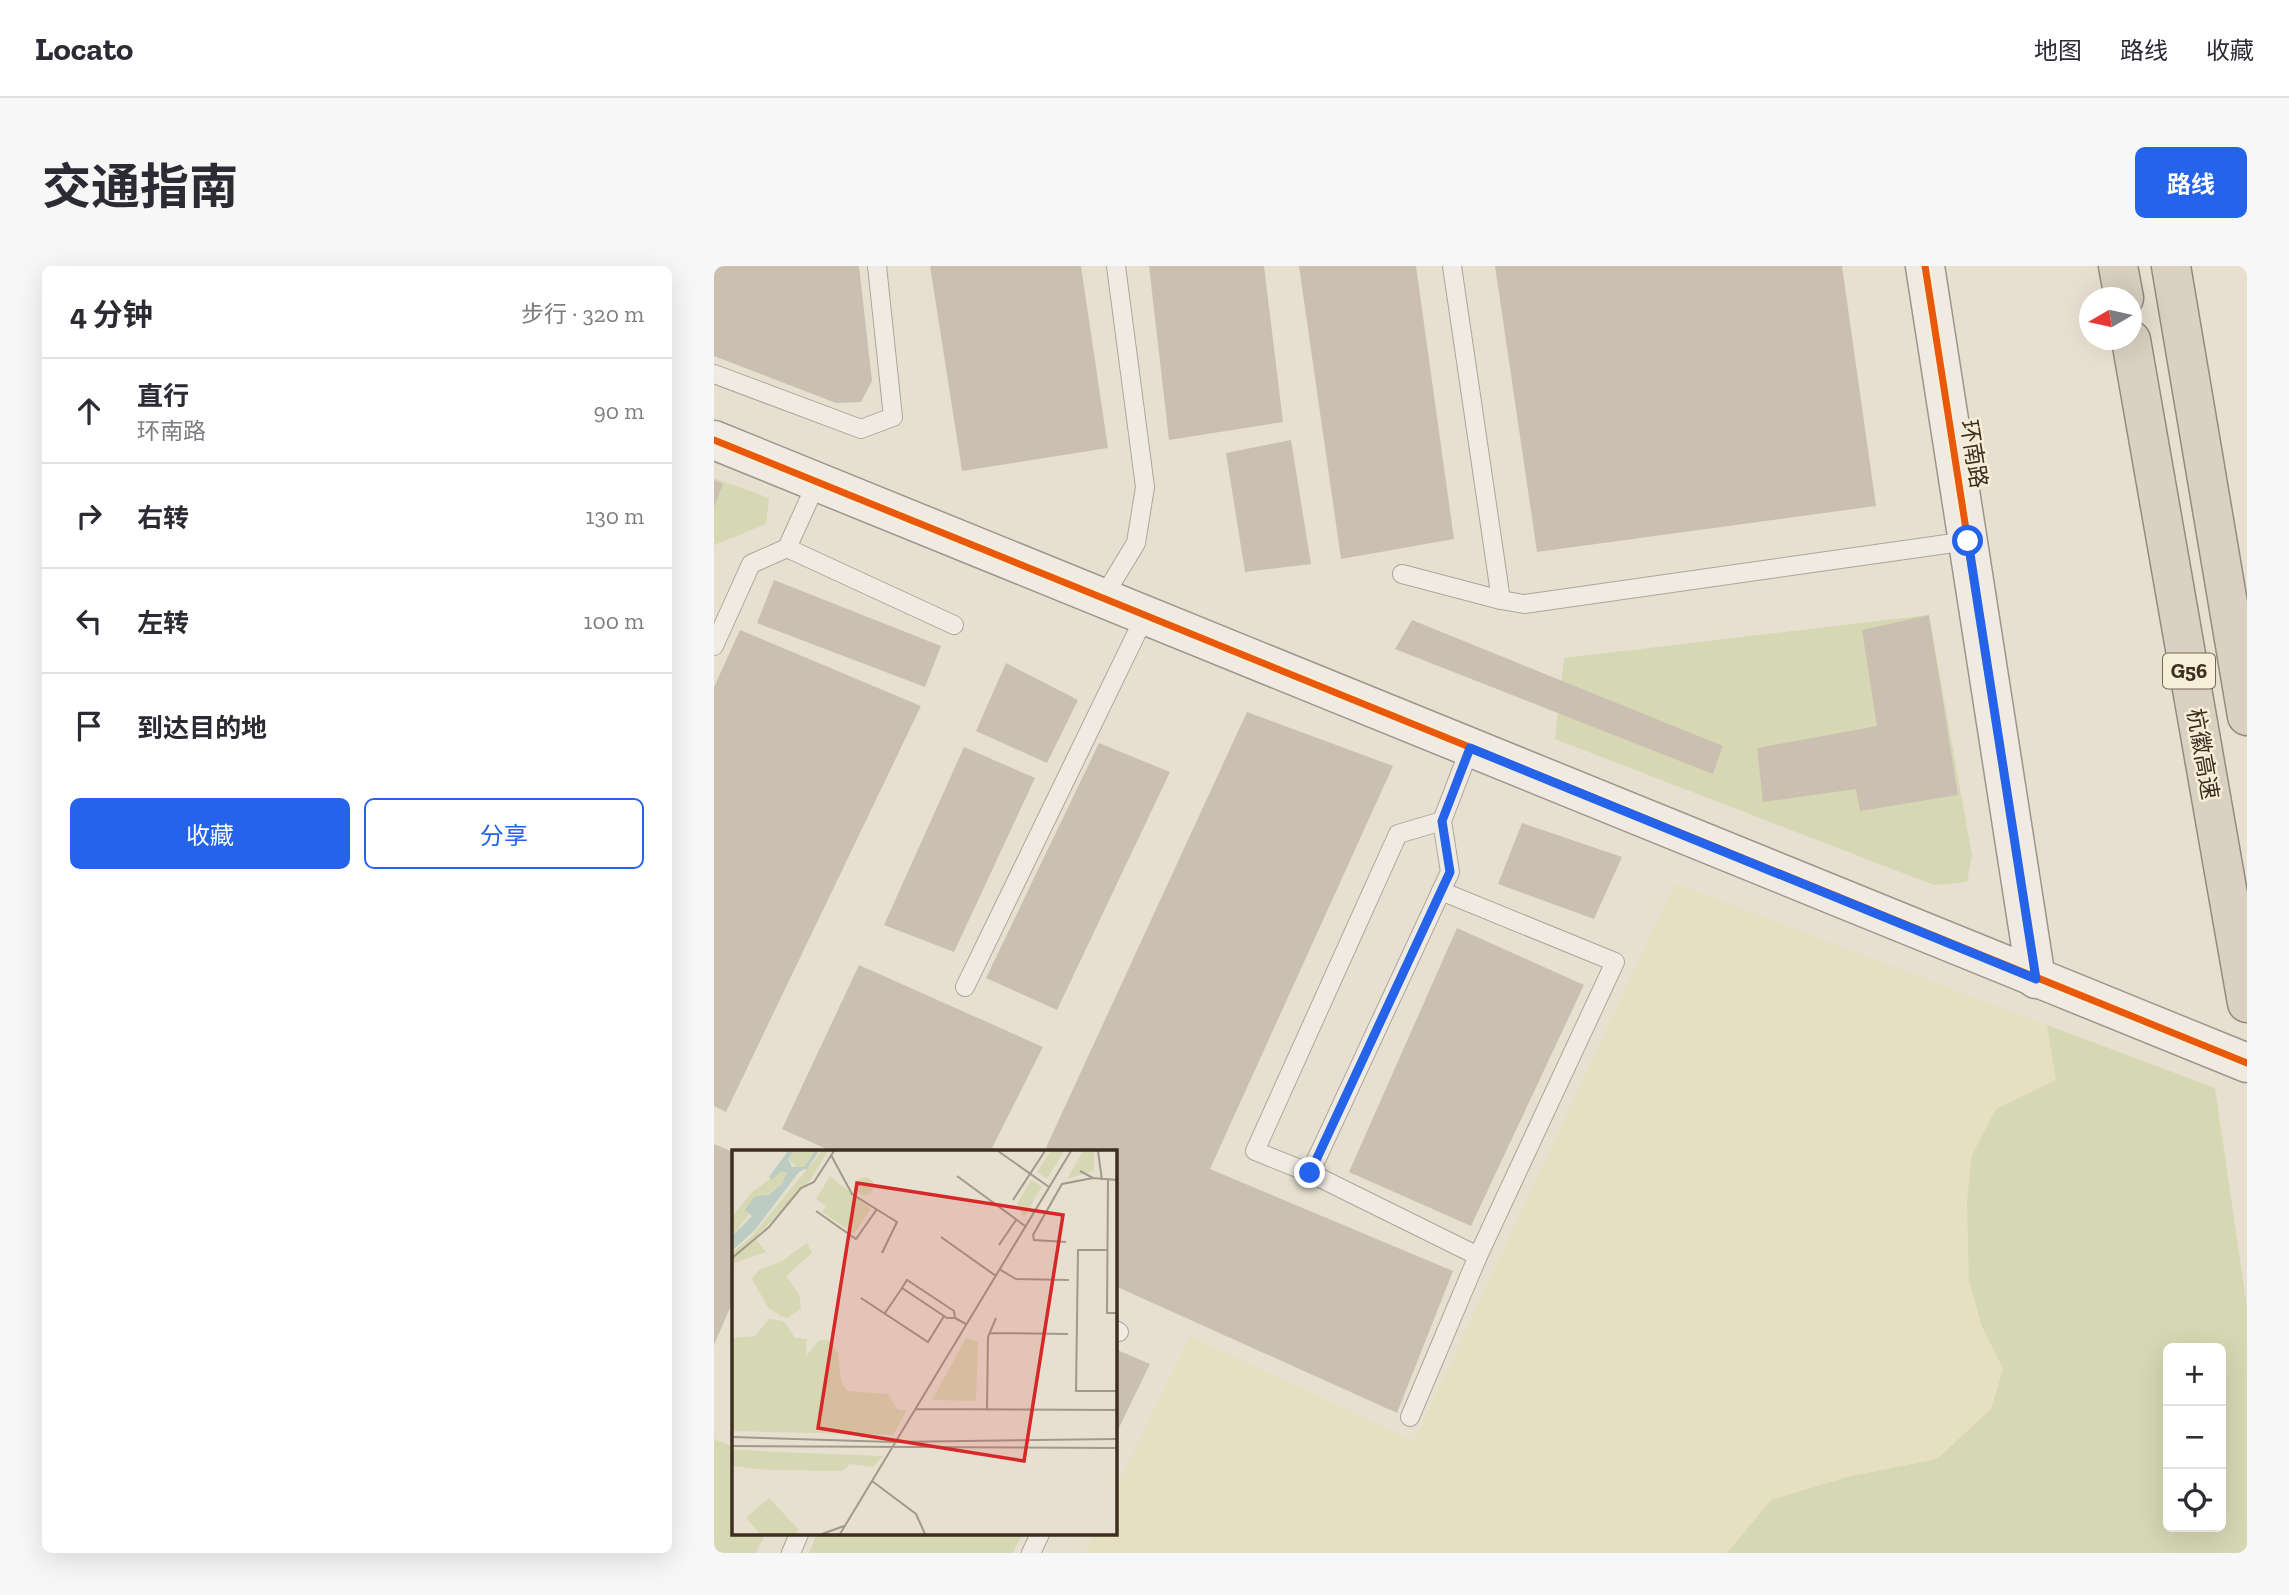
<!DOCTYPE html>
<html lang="zh">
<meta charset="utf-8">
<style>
:root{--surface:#fff;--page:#f7f7f7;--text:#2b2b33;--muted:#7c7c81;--line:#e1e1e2;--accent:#2563eb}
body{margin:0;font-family:"Zilla Slab","Noto Sans SC",serif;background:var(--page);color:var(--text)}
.controls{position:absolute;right:21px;bottom:21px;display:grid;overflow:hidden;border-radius:10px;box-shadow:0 7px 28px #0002}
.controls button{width:63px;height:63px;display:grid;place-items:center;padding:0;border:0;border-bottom:2px solid var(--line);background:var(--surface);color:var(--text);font:35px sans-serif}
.compass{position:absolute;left:1365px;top:21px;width:63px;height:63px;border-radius:50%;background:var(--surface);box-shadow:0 7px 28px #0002;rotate:261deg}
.stop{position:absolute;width:21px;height:21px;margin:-16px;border:5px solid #2563eb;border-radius:50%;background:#fff}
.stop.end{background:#2563eb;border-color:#fff;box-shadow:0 2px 7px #0008}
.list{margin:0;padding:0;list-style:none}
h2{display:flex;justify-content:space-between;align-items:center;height:91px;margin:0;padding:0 28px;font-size:30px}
h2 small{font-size:23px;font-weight:400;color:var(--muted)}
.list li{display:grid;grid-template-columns:46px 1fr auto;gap:21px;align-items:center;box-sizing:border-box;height:105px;padding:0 28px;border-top:2px solid var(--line)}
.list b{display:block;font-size:26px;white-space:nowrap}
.list p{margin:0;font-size:23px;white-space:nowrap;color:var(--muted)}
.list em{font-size:23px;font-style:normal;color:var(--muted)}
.actions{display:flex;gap:14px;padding:21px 28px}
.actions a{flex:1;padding:16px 0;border:2px solid var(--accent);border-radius:10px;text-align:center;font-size:24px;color:var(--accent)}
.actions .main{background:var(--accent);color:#fff}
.icon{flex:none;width:38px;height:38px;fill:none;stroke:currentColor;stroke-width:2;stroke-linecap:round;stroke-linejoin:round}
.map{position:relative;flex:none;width:1533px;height:1287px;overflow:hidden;border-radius:10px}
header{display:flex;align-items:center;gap:42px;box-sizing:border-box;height:98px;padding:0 35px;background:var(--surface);border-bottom:2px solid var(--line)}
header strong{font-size:33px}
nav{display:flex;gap:38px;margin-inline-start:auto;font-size:24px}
.intro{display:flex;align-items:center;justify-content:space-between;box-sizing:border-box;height:168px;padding:0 42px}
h1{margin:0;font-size:49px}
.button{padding:18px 32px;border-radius:10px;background:var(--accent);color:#fff;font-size:24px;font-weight:700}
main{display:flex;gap:42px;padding:0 42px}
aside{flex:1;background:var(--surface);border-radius:10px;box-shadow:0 7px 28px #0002}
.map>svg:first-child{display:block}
.farmland{fill:#e6dfc2}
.green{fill:#d6d7b3;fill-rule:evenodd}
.building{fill:#cbbfb2}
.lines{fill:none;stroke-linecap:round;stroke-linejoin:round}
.lane-casing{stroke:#ada599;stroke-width:20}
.secondary-casing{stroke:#9c958a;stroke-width:41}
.highway-casing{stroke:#928b80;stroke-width:41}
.lane{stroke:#efebe3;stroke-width:18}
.secondary{stroke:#efebe3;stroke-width:38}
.highway{stroke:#dad1c2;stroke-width:38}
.cycleway-casing{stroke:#f7eed8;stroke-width:11}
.cycleway{stroke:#e8590c;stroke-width:7}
.route{stroke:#2563eb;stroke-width:9}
.labels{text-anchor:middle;stroke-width:5;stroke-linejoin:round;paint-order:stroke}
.shield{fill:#f7eed8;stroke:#756857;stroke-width:2}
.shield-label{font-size:21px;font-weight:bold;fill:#3d2e20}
.street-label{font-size:23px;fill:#3d2e20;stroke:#f7eed8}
.inset-river{fill:none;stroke:#bcccc2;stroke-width:3.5}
.inset-road{fill:none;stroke:#a3998a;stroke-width:2}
.view{fill:#d62828;fill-opacity:0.15;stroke:#d62828;stroke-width:3.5}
.inset-edge{fill:none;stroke:#3d2e20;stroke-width:3.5}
</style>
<header>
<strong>Locato</strong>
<nav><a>地图</a><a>路线</a><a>收藏</a></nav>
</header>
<div class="intro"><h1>交通指南</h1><a class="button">路线</a></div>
<main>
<aside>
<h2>4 分钟<small>步行 · 320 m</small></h2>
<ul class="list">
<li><svg class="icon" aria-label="ahead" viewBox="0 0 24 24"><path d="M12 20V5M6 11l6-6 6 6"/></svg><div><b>直行</b><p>环南路</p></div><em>90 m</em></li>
<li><svg class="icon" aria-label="right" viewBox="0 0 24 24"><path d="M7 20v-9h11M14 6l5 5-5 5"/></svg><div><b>右转</b></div><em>130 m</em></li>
<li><svg class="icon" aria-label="left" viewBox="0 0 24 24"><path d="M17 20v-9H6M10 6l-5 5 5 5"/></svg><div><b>左转</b></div><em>100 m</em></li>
<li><svg class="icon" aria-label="arrive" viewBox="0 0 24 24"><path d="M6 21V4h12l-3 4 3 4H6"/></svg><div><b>到达目的地</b></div></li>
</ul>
<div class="actions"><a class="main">收藏</a><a>分享</a></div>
</aside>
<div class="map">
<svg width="1533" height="1287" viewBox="0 0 1533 1287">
<rect width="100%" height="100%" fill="#e7e0d1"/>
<path class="farmland" d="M 961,617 L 1333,759 L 1342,814 L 1282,843 L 1268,1061 L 1289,1103 L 1277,1143 L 1223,1193 L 1133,1211 L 1057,1234 L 1013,1287 L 370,1287 L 379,1268 L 401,1268 L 401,1224 L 476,1070 L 700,1175 Z"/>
<g class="green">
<path d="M 0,212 L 55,232 L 52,258 L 0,279 Z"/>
<path d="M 1215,349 L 1258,589 L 1253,616 L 1220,619 L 841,473 L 850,392 Z"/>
<path d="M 1333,759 L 1501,822 L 1533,1042 L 1533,1287 L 1013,1287 L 1057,1234 L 1133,1211 L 1223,1193 L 1277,1143 L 1289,1103 L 1268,1061 L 1255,1014 L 1253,936 L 1258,889 L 1282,843 L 1342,814 ZM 1454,1082 L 1507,1082 L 1507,1261 L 1454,1261 Z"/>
<path d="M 0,1173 L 19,1181 L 19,1268 L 51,1268 L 42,1287 L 0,1287 Z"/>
<path d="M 103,1268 L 308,1268 L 299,1287 L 95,1287 Z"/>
</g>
<g class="building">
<path d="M 0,0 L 145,0 L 158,115 L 147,136 L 122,137 L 0,90 Z"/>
<path d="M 216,0 L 367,0 L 394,182 L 248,205 Z"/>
<path d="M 435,0 L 550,0 L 569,156 L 455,174 Z"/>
<path d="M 585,0 L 702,0 L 740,273 L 627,293 Z"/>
<path d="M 781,0 L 1128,0 L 1162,240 L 823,286 Z"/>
<path d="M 577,174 L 597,298 L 531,306 L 512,187 Z"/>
<path d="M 0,214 L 9,218 L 0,241 Z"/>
<path d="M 60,314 L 227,380 L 211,421 L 43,357 Z"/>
<path d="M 1215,349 L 1244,529 L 1146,545 L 1142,523 L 1049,536 L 1043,482 L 1163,460 L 1148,364 Z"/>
<path d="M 698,354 L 1009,480 L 999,508 L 681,383 Z"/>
<path d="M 26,364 L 207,440 L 12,846 L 0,840 L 0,421 Z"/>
<path d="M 292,397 L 364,434 L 333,497 L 262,465 Z"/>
<path d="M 533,446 L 679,500 L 496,903 L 739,1005 L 683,1147 L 401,1020 L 401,886 L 330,886 Z"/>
<path d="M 385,477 L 456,506 L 343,744 L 272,712 Z"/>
<path d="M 250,481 L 321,512 L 240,686 L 170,659 Z"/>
<path d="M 808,557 L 908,591 L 880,653 L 784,618 Z"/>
<path d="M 743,662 L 870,719 L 757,960 L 635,906 Z"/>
<path d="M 145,699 L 329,781 L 276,886 L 119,886 L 68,863 Z"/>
<path d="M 0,878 L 19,886 L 19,1035 L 0,1079 Z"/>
<path d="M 401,1083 L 436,1098 L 401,1170 Z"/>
</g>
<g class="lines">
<defs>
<g id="lane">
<path d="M 738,0 L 787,334"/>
<path d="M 0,108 L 147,163 L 179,151 L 163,0"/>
<path d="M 73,282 L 240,359"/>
<path d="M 688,308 L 787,334 L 810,338 L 1254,275"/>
<path d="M 388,333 L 422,277 L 431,221 L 402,0"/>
<path d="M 0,380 L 37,298 L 73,282 L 103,216"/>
<path d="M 728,555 L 736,606 L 596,907 L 541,885 L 684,568 L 728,555 L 756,482"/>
<path d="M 251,721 L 431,350"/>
<path d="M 596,907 L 764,990"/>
<path d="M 401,1064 L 405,1066"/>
<path d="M 696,1151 L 764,990 L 901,696 L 727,625"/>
<path d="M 77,1287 L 85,1268"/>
<path d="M 317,1287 L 326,1268"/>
</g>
<g id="secondary">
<path d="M 1211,0 L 1322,713"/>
<path d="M 0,174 L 1533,797"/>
</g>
<g id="highway">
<path d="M 1404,0 L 1410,32"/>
<path d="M 1457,0 L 1533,450"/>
<path d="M 1417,74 L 1533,737"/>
</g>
</defs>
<use href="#lane" class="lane-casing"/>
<use href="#secondary" class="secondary-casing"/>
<use href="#highway" class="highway-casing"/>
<use href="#lane" class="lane"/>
<use href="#secondary" class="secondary"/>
<use href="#highway" class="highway"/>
<defs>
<g id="cycleway">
<path d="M 1211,0 L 1322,713"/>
<path d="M 0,174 L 1533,797"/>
</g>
</defs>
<use href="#cycleway" class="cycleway-casing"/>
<use href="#cycleway" class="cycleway"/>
</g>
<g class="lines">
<path class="route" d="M 596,907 L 736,606 L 728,555 L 756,482 L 1322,713 L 1254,275"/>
</g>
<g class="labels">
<rect class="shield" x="1449" y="387.5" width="52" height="35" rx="5"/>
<g class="shield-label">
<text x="1475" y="412">G56</text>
</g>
<g class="street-label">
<text transform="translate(1260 188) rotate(81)" y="8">环南路</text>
<text transform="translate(1489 488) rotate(80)" y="8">杭徽高速</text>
</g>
</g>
<g transform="translate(18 884)">
<rect width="385" height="385" fill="#e7e0d1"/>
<path d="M 61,1 L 84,1 L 76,17 L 67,20 L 56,9 ZM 90,1 L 96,1 L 79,29 L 23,88 L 34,102 L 2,113 L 0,123 L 0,103 L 20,86 ZM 319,1 L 332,1 L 315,29 L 305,22 ZM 351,1 L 362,1 L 362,21 L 335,29 ZM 49,21 L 55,24 L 50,34 L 31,47 L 0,86 L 0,67 L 20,42 ZM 98,26 L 139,59 L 122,84 L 90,62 L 94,56 L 84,49 ZM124 36a9 9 0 1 1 18 0a9 9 0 1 1-18 0ZM 299,30 L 310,36 L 292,68 L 285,54 ZM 75,93 L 80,103 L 54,126 L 67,144 L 69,159 L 55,168 L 48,166 L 35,156 L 20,129 L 27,120 L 50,111 ZM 37,169 L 52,171 L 63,188 L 75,189 L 74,206 L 87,190 L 96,190 L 106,203 L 109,231 L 115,241 L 156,244 L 166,260 L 175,260 L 161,285 L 0,281 L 0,188 L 23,186 ZM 234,188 L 246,192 L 244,251 L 200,250 ZM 0,299 L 44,302 L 151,306 L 141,317 L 118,314 L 110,321 L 37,320 L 0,316 ZM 37,348 L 67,380 L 63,384 L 28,384 L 14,368 Z" fill="#d6d7b3"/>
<path d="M 56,1 L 61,1 L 56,9 L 60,17 L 76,17 L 67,22 L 23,80 L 0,101 L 0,86 L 20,66 L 13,60 L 22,47 L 36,45 L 50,34 L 55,23 L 49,21 L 40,30 L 37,27 Z" fill="#bcccc2"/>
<path class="inset-river" d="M 73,19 L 85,1"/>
<path class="inset-road" d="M 266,1 L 317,37M 366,1 L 370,30M 99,5 L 120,44 L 165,72 L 150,103M 348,21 L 361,28 L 385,30M 225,26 L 293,76M 376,30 L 375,163 L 385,163M 281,50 L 313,1M 84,61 L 124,89 L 145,59M 209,87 L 264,126M 334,92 L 302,90 L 301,85 L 330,34 L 361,28M 267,95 L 284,70M 376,100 L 346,100 L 344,241 L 385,241M 0,108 L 37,77 L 69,38 L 82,32 L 102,1M 267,119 L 284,129 L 337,130M 129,148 L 196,192 L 212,166M 153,163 L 170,138M 223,168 L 215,168 L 170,138 L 175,130 L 222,161 L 223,168 L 234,174M 257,183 L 336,184M 183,259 L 385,260M 255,259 L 256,187 L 264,168M 0,287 L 161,292 L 385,289M 0,296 L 385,298M 140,331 L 184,364 L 193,384M 90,384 L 112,376M 108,384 L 339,1"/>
<path class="view" d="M 125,33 L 331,65 L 292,311 L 86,278 Z"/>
<rect width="385" height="385" class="inset-edge"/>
</g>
</svg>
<div class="controls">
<button>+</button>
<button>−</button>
<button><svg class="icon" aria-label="locate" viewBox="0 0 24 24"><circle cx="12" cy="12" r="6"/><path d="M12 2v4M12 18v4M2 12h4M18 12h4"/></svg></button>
</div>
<svg class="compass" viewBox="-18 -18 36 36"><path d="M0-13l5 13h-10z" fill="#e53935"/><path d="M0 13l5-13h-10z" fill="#7c7c81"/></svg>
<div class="stop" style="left:1254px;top:275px"></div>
<div class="stop end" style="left:596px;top:907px"></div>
</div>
</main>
